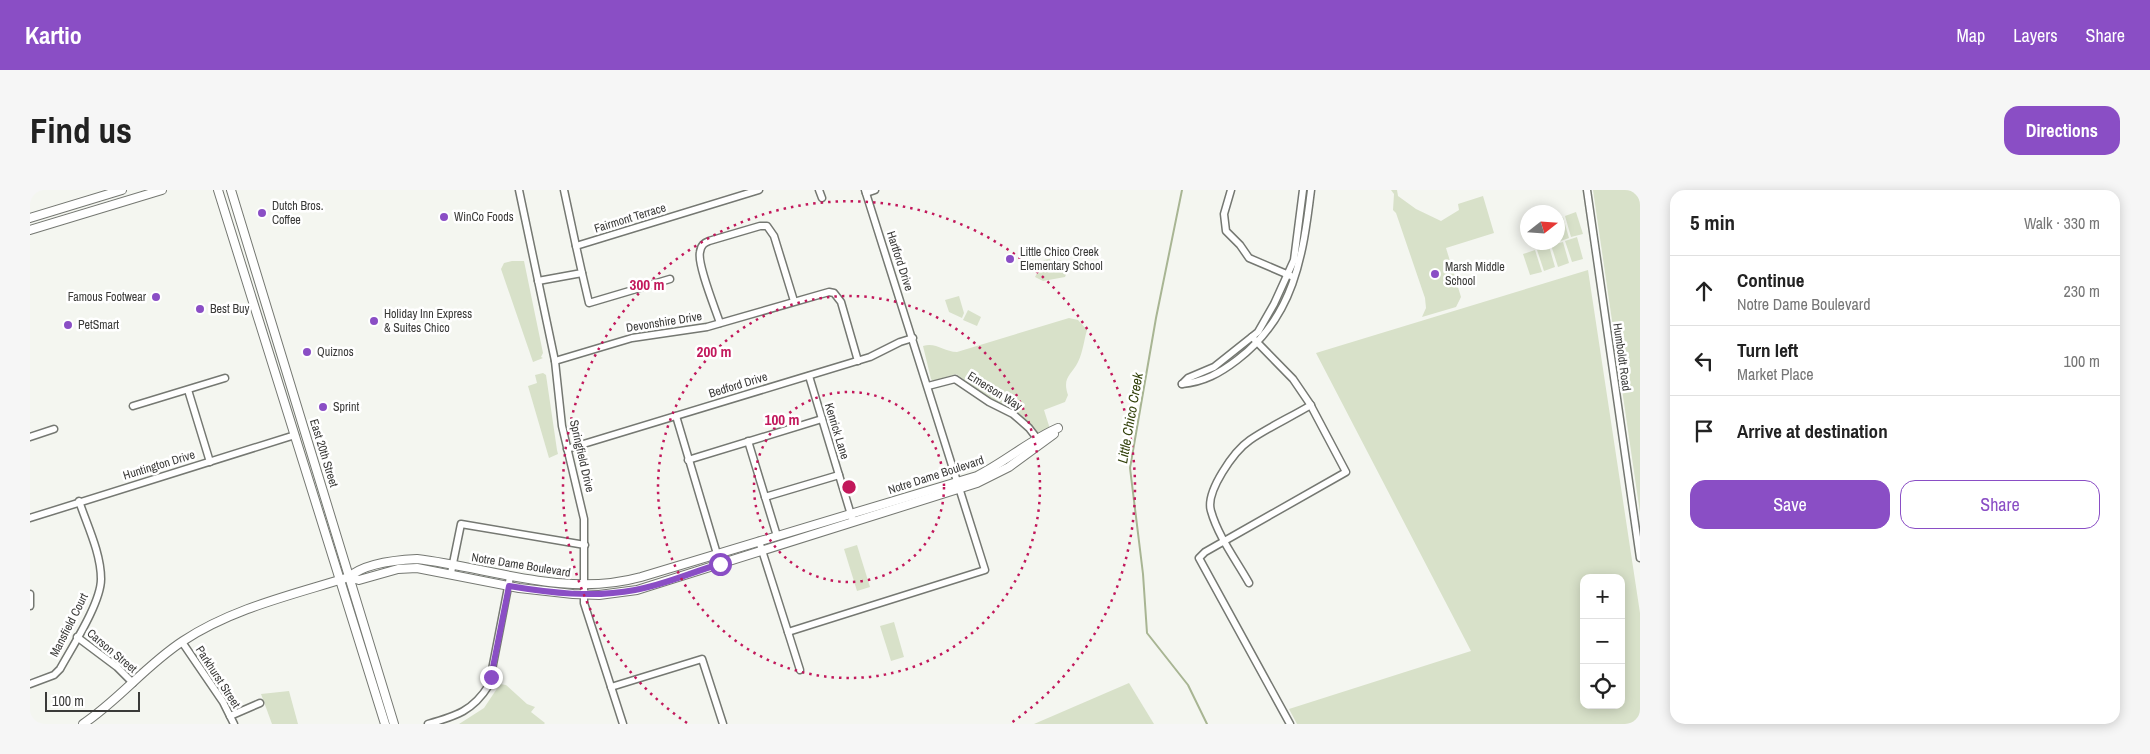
<!DOCTYPE html>
<meta charset="utf-8">
<style>
:root{--surface:#fff;--page:#f6f6f6;--text:#222;--muted:#767676;--line:#e0e0e0;--accent:#8a4ec5}
body{margin:0;font-family:"Archivo Narrow",sans-serif;background:var(--page);color:var(--text)}
.controls{position:absolute;right:15px;bottom:15px;display:grid;overflow:hidden;border-radius:10px;box-shadow:0 2px 12px #0003}
.controls button{width:45px;height:45px;display:grid;place-items:center;padding:0;border:0;border-bottom:1px solid var(--line);background:var(--surface);color:var(--text);font:25px sans-serif}
.compass{position:absolute;left:1490px;top:15px;width:45px;height:45px;border-radius:50%;background:var(--surface);box-shadow:0 2px 12px #0003;rotate:73deg}
.scale{position:absolute;left:15px;bottom:12px;width:95px;box-sizing:border-box;padding-left:5px;border:2px solid #3a3a38;border-top:0;font-size:14px;line-height:18px;white-space:nowrap;color:#3a3a38;-webkit-text-stroke:4px #fff;paint-order:stroke}
.stop{position:absolute;width:15px;height:15px;margin:-11px;border:4px solid #8a4ec5;border-radius:50%;background:#fff}
.stop.end{background:#8a4ec5;border-color:#fff;box-shadow:0 1px 5px #0008}
.list{margin:0;padding:0;list-style:none}
h2{display:flex;justify-content:space-between;align-items:center;height:65px;margin:0;padding:0 20px;font-size:21px}
h2 small{font-size:16px;font-weight:400;color:var(--muted)}
.list li{display:grid;grid-template-columns:32px 1fr auto;gap:15px;align-items:center;box-sizing:border-box;height:70px;padding:0 20px;border-top:1px solid var(--line)}
.list b{display:block;font-size:19px;white-space:nowrap}
.list p{margin:0;font-size:16px;white-space:nowrap;color:var(--muted)}
.list em{font-size:16px;font-style:normal;color:var(--muted)}
.actions{display:flex;gap:10px;padding:15px 20px}
.actions a{flex:1;padding:11px 0;border:1px solid var(--accent);border-radius:15px;text-align:center;font-size:18px;color:var(--accent)}
.actions .main{background:var(--accent);color:#fff}
.icon{flex:none;width:28px;height:28px;fill:none;stroke:currentColor;stroke-width:2;stroke-linecap:round;stroke-linejoin:round}
.map{position:relative;flex:none;width:1610px;height:534px;overflow:hidden;border-radius:15px}
header{display:flex;align-items:center;gap:30px;box-sizing:border-box;height:70px;padding:0 25px;background:var(--accent);color:#fff}
header strong{font-size:24px}
nav{display:flex;gap:28px;margin-inline-start:auto;font-size:18px}
.intro{display:flex;align-items:center;justify-content:space-between;box-sizing:border-box;height:120px;padding:0 30px}
h1{margin:0;font-size:35px}
.button{padding:12px 22px;border-radius:15px;background:var(--accent);color:#fff;font-size:18px;font-weight:700}
main{display:flex;gap:30px;padding:0 30px}
aside{flex:1;background:var(--surface);border-radius:15px;box-shadow:0 2px 12px #0003}
.map>svg:first-child{display:block}
.green{fill:#d8e1c9;fill-rule:evenodd}
.lines{fill:none;stroke-linecap:round;stroke-linejoin:round}
.stream{stroke:#a8b593;stroke-width:2}
.minor-casing{stroke:#757872;stroke-width:9}
.tertiary-casing{stroke:#757872;stroke-width:10}
.minor{stroke:#fff;stroke-width:6}
.tertiary{stroke:#fff;stroke-width:8}
.route{stroke:#8a4ec5;stroke-width:6}
.ring{fill:none;stroke:#c2185b;stroke-width:2.5;stroke-dasharray:2.5 5}
.poi-dot{fill:#8a4ec5;stroke:#fff;stroke-width:2}
.labels{text-anchor:middle;stroke-width:5;stroke-linejoin:round;paint-order:stroke}
.poi-label{font-size:12px;fill:#3a3a38;stroke:#fff;text-anchor:start}
.street-label{font-size:12px;fill:#3a3a38;stroke:#fff}
.water-label{font-size:14px;font-style:italic;fill:#32410a;stroke:#fff}
.centre{fill:#c2185b;stroke:#fff;stroke-width:2.5}
.ring-label{font-size:15px;text-anchor:middle;font-weight:bold;fill:#c2185b;stroke:#fff;stroke-width:5;stroke-linejoin:round;paint-order:stroke}
</style>
<header>
<strong>Kartio</strong>
<nav><a>Map</a><a>Layers</a><a>Share</a></nav>
</header>
<div class="intro"><h1>Find us</h1><a class="button">Directions</a></div>
<main>
<div class="map">
<svg width="1610" height="534" viewBox="0 0 1610 534">
<rect width="100%" height="100%" fill="#f4f6f0"/>
<g class="green">
<path d="M 1361,0 L 1367,0 L 1368,6 L 1386,19 L 1411,31 L 1429,20 L 1428,14 L 1453,6 L 1464,43 L 1416,58 L 1431,107 L 1426,117 L 1392,127 L 1396,118 L 1395,108 L 1366,23 L 1363,20 L 1364,4 Z"/>
<path d="M 1563,0 L 1610,0 L 1610,323 Z"/>
<path d="M 1546,22 L 1553,44 L 1541,47 L 1535,26 Z"/>
<path d="M 1533,27 L 1539,48 L 1528,52 L 1528,28 Z"/>
<path d="M 1547,47 L 1553,69 L 1542,72 L 1535,51 Z"/>
<path d="M 1533,52 L 1539,73 L 1528,77 L 1521,55 Z"/>
<path d="M 1519,56 L 1525,77 L 1514,81 L 1507,60 Z"/>
<path d="M 1505,60 L 1512,82 L 1500,85 L 1493,64 Z"/>
<path d="M 1020,69 L 1021,73 L 1030,70 L 1035,72 L 1037,82 L 1035,87 L 1013,91 L 1005,87 L 1014,70 Z"/>
<path d="M 482,71 L 494,71 L 513,163 L 511,167 L 513,168 L 503,172 L 471,79 L 474,73 Z"/>
<path d="M 1558,80 L 1610,423 L 1610,534 L 1267,534 L 1259,519 L 1441,461 L 1286,163 ZM 1554,388 L 1591,388 L 1591,515 L 1554,515 Z"/>
<path d="M 929,106 L 934,123 L 932,128 L 919,122 L 915,110 Z"/>
<path d="M 938,120 L 951,127 L 947,136 L 933,130 Z"/>
<path d="M 1039,128 L 1048,130 L 1057,140 C 1054,150 1053,162 1048,172 C 1041,186 1032,187 1038,205 L 1035,212 L 1014,220 L 1020,239 L 1009,244 L 985,221 L 967,213 L 926,184 L 903,191 L 901,189 L 893,156 C 906,152 914,162 927,162 Z"/>
<path d="M 513,183 L 516,185 L 527,260 L 528,264 L 519,268 L 498,196 L 507,193 L 505,185 Z"/>
<path d="M 827,355 L 840,397 L 827,401 L 814,359 Z"/>
<path d="M 864,432 L 874,467 L 861,471 L 850,436 Z"/>
<path d="M 1099,493 L 1124,534 L 1004,534 Z"/>
<path d="M 470,494 L 476,495 L 497,514 L 505,517 L 501,522 L 515,533 L 514,534 L 429,534 L 454,518 Z"/>
<path d="M 259,501 L 268,534 L 242,534 L 231,504 Z"/>
</g>
<g class="lines">
<path class="stream" d="M 1152,0 L 1126,128 L 1100,278 L 1113,384 L 1117,443 L 1158,495 L 1177,534"/>
<defs>
<g id="minor">
<path d="M 489,0 L 525,171 L 532,236 L 554,329 L 554,413 L 593,534"/>
<path d="M 534,0 L 546,56"/>
<path d="M 789,0 L 792,8"/>
<path d="M 1201,0 L 1194,24 L 1196,41 L 1210,55 L 1219,68 L 1261,86"/>
<path d="M 1557,0 L 1610,368"/>
<path d="M 836,3 L 845,0"/>
<path d="M 552,83 L 559,113 L 640,89"/>
<path d="M 508,91 L 552,83 L 546,56 L 729,0"/>
<path d="M 690,133 C 685,118 667,74 670,62 C 671,55 674,53 679,51 L 730,36 L 737,36 L 744,46 L 764,111"/>
<path d="M 1222,147 L 1263,189 L 1280,214 L 1316,282 L 1175,362 L 1169,368 L 1260,534"/>
<path d="M 525,171 L 602,148 L 677,137 L 799,102 L 804,103 L 811,112 L 828,171"/>
<path d="M 779,186 L 822,328"/>
<path d="M 1152,194 C 1174,192 1190,183 1207,170 C 1264,127 1273,66 1281,0"/>
<path d="M 1152,194 L 1158,188 L 1184,177 L 1228,142 L 1244,114 L 1264,70 L 1273,0"/>
<path d="M 898,196 L 925,189 L 959,212 L 983,224 L 999,238 L 1009,251"/>
<path d="M 158,200 L 180,272"/>
<path d="M 103,216 L 195,188"/>
<path d="M 646,226 L 690,374"/>
<path d="M 0,247 L 24,239"/>
<path d="M 718,251 L 747,346"/>
<path d="M 537,259 L 840,167 L 870,152 L 883,148"/>
<path d="M 658,270 L 792,229"/>
<path d="M 735,307 L 809,285"/>
<path d="M 0,328 L 265,245"/>
<path d="M 729,351 L 758,442 L 955,380 L 835,0"/>
<path d="M 421,383 L 431,334 L 555,355"/>
<path d="M 1219,393 C 1206,370 1188,346 1181,321 C 1175,302 1204,261 1220,250 C 1239,237 1261,227 1281,215"/>
<path d="M 0,404 L 0,416"/>
<path d="M 758,442 L 770,480"/>
<path d="M 47,447 L 87,477 L 103,493"/>
<path d="M 152,452 L 193,512 L 204,534"/>
<path d="M 0,494 L 24,485 L 30,479 C 42,457 71,413 71,389 C 71,363 57,335 49,311"/>
<path d="M 581,497 L 672,469 L 693,534"/>
<path d="M 200,526 L 230,513"/>
<path d="M 398,534 C 426,526 443,521 459,495 L 480,387"/>
</g>
<g id="tertiary">
<path d="M 188,0 L 355,534"/>
<path d="M 201,0 L 364,534"/>
<path d="M 0,28 L 92,0"/>
<path d="M 0,40 L 132,0"/>
<path d="M 319,387 L 329,390 L 368,379 L 387,378 L 489,398 L 543,404 L 569,405 L 607,400 L 947,293 L 979,277 L 1024,244"/>
<path d="M 53,534 C 89,510 116,475 153,451 C 203,418 262,405 319,387 C 335,373 366,370 387,369 C 462,378 535,408 611,387 L 947,286 C 975,272 1000,250 1028,238"/>
</g>
</defs>
<use href="#minor" class="minor-casing"/>
<use href="#tertiary" class="tertiary-casing"/>
<use href="#minor" class="minor"/>
<use href="#tertiary" class="tertiary"/>
</g>
<g class="lines">
<path class="route" d="M 461,487 L 479,396 C 521,403 563,408 605,400 C 634,395 662,382 690,374"/>
</g>
<g class="ring">
<circle cx="819" cy="297" r="95"/>
<circle cx="819" cy="297" r="191"/>
<path d="M657 533A286 286 0 1 1 981 533"/>
</g>
<g class="poi-dot">
<circle cx="232" cy="23" r="5"/>
<circle cx="414" cy="27" r="5"/>
<circle cx="980" cy="69" r="5"/>
<circle cx="1405" cy="84" r="5"/>
<circle cx="126" cy="107" r="5"/>
<circle cx="170" cy="119" r="5"/>
<circle cx="344" cy="131" r="5"/>
<circle cx="38" cy="135" r="5"/>
<circle cx="277" cy="162" r="5"/>
<circle cx="293" cy="217" r="5"/>
</g>
<g class="labels">
<g class="poi-label">
<text x="242" y="20">Dutch Bros.<tspan x="242" dy="14">Coffee</tspan></text>
<text x="424" y="31">WinCo Foods</text>
<text x="990" y="66">Little Chico Creek<tspan x="990" dy="14">Elementary School</tspan></text>
<text x="1415" y="81">Marsh Middle<tspan x="1415" dy="14">School</tspan></text>
<text x="116" y="111" text-anchor="end">Famous Footwear</text>
<text x="180" y="123">Best Buy</text>
<text x="354" y="128">Holiday Inn Express<tspan x="354" dy="14">&amp; Suites Chico</tspan></text>
<text x="48" y="139">PetSmart</text>
<text x="287" y="166">Quiznos</text>
<text x="303" y="221">Sprint</text>
</g>
<g class="street-label">
<text transform="translate(600 28) rotate(-17)" y="4">Fairmont Terrace</text>
<text transform="translate(870 71) rotate(72)" y="4">Hartford Drive</text>
<text transform="translate(634 132) rotate(-9)" y="4">Devonshire Drive</text>
<text transform="translate(1592 167) rotate(82)" y="4">Humboldt Road</text>
<text transform="translate(708 195) rotate(-17)" y="4">Bedford Drive</text>
<text transform="translate(965 201) rotate(32)" y="4">Emerson Way</text>
<text transform="translate(807 241) rotate(73)" y="4">Kenrick Lane</text>
<text transform="translate(294 263) rotate(73)" y="4">East 20th Street</text>
<text transform="translate(552 266) rotate(77)" y="4">Springfield Drive</text>
<text transform="translate(129 275) rotate(-17)" y="4">Huntington Drive</text>
<text transform="translate(906 285) rotate(-18)" y="4">Notre Dame Boulevard</text>
<text transform="translate(491 375) rotate(9)" y="4">Notre Dame Boulevard</text>
<text transform="translate(39 435) rotate(-63)" y="4">Mansfield Court</text>
<text transform="translate(82 461) rotate(40)" y="4">Carson Street</text>
<text transform="translate(188 487) rotate(57)" y="4">Parkhurst Street</text>
</g>
<g class="water-label">
<text transform="translate(1100 228) rotate(-80)" y="5">Little Chico Creek</text>
</g>
</g>
<circle cx="819" cy="297" r="8" class="centre"/>
<g class="ring-label">
<text x="617" y="100">300 m</text>
<text x="684" y="167">200 m</text>
<text x="752" y="235">100 m</text>
</g>
</svg>
<div class="controls">
<button>+</button>
<button>−</button>
<button><svg class="icon" aria-label="locate" viewBox="0 0 24 24"><circle cx="12" cy="12" r="6"/><path d="M12 2v4M12 18v4M2 12h4M18 12h4"/></svg></button>
</div>
<svg class="compass" viewBox="-18 -18 36 36"><path d="M0-13l5 13h-10z" fill="#e53935"/><path d="M0 13l5-13h-10z" fill="#767676"/></svg>
<div class="scale">100 m</div>
<div class="stop" style="left:690px;top:374px"></div>
<div class="stop end" style="left:461px;top:487px"></div>
</div>
<aside>
<h2>5 min<small>Walk · 330 m</small></h2>
<ul class="list">
<li><svg class="icon" aria-label="ahead" viewBox="0 0 24 24"><path d="M12 20V5M6 11l6-6 6 6"/></svg><div><b>Continue</b><p>Notre Dame Boulevard</p></div><em>230 m</em></li>
<li><svg class="icon" aria-label="left" viewBox="0 0 24 24"><path d="M17 20v-9H6M10 6l-5 5 5 5"/></svg><div><b>Turn left</b><p>Market Place</p></div><em>100 m</em></li>
<li><svg class="icon" aria-label="arrive" viewBox="0 0 24 24"><path d="M6 21V4h12l-3 4 3 4H6"/></svg><div><b>Arrive at destination</b></div></li>
</ul>
<div class="actions"><a class="main">Save</a><a>Share</a></div>
</aside>
</main>
